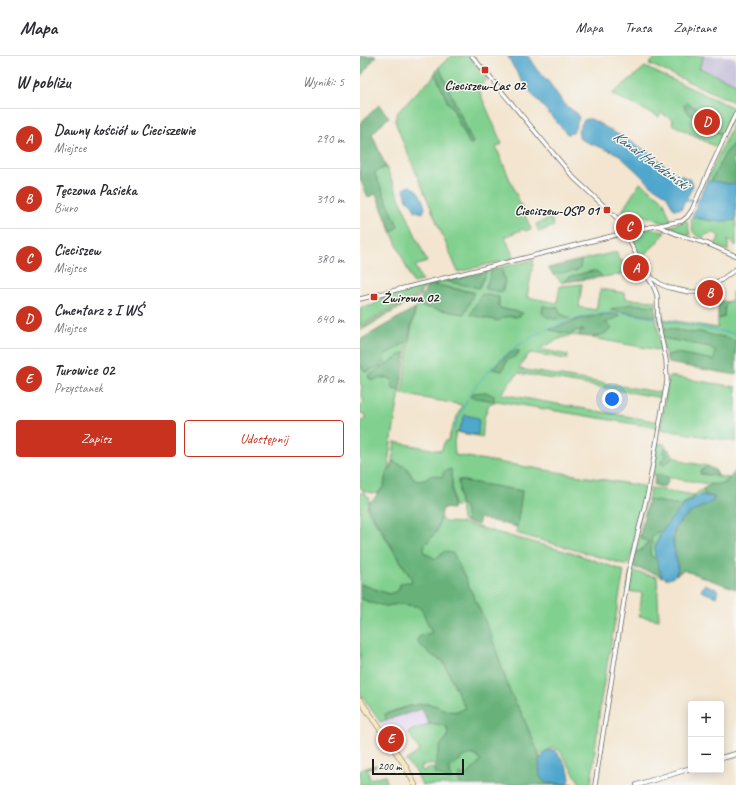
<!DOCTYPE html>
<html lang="pl">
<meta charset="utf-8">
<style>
:root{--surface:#fff;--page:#f7f7f7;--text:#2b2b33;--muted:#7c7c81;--line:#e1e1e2;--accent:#c8321e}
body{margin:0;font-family:Caveat,sans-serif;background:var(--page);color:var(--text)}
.controls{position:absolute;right:12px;bottom:12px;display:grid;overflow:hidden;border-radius:4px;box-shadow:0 2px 10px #0003}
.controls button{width:36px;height:36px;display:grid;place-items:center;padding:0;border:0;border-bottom:1px solid var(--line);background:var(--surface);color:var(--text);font:20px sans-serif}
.scale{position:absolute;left:12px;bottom:10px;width:92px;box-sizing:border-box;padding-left:4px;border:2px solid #1c1c1c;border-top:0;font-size:11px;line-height:14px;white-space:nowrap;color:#1c1c1c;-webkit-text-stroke:3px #f6f6f2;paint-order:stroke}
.you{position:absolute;left:252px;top:343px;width:14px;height:14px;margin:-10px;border:3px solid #fff;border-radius:50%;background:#1a73e8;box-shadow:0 0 0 6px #1a73e833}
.badge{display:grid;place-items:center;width:26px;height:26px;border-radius:50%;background:var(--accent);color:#fff;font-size:13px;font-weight:700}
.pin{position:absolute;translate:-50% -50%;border:2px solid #fff;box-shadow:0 1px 4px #0006}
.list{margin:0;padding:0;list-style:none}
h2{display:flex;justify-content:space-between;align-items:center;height:52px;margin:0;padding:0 16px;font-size:17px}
h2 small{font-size:13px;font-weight:400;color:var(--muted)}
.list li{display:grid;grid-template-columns:26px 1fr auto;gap:12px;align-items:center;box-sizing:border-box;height:60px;padding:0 16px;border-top:1px solid var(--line)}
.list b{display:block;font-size:15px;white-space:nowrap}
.list p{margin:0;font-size:13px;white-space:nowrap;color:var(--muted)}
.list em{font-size:13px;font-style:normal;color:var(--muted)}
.actions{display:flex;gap:8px;padding:12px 16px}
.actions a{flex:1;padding:9px 0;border:1px solid var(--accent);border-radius:4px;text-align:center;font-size:14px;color:var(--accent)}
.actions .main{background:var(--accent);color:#fff}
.map{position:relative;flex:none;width:376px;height:729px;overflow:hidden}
header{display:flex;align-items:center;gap:24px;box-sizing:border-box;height:56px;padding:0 20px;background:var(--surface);border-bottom:1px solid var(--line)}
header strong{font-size:19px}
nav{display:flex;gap:22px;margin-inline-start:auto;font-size:14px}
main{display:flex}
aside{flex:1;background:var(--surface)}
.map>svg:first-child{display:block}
.built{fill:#e4d3f1}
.industrial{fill:#c6c0d9}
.green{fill:#81d08f;stroke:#4e7656;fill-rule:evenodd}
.forest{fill:#68b27a;stroke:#42674b}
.water{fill:#50a7cd;stroke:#366274}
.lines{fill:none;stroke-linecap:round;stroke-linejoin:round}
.stream{stroke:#50a7cd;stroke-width:1}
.canal{stroke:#50a7cd;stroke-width:3}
.minor-casing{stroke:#67625b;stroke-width:5}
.tertiary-casing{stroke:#67625b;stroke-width:6}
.secondary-casing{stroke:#67625b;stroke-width:6}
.minor{stroke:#fff;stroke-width:3.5}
.tertiary{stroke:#fff;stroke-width:4.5}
.secondary{stroke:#f7e9c3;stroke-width:5}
.poi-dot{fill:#c8321e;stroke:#f6f6f2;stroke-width:1.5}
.labels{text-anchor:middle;stroke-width:3;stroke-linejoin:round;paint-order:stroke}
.poi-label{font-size:14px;font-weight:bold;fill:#1c1c1c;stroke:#f6f6f2}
.water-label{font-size:15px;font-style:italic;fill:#335b6c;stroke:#f6f6f2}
</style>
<header>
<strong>Mapa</strong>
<nav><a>Mapa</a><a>Trasa</a><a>Zapisane</a></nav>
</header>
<main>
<aside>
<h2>W pobliżu<small>Wyniki: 5</small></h2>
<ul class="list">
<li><span class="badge">A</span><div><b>Dawny kościół w Cieciszewie</b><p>Miejsce</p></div><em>290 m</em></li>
<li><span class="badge">B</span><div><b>Tęczowa Pasieka</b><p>Biuro</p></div><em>310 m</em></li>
<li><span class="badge">C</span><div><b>Cieciszew</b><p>Miejsce</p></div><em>380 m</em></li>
<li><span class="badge">D</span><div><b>Cmentarz z I WŚ</b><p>Miejsce</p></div><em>640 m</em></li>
<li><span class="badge">E</span><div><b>Turowice 02</b><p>Przystanek</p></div><em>880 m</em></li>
</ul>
<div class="actions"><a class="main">Zapisz</a><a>Udostępnij</a></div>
</aside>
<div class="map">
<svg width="376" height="729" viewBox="0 0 376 729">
<rect width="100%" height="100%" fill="#f6f6f2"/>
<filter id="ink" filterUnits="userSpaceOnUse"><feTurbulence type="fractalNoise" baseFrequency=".025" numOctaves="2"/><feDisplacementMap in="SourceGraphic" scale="8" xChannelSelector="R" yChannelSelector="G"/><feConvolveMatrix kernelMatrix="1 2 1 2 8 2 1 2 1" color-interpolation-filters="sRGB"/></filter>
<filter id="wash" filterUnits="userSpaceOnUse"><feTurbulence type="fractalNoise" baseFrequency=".012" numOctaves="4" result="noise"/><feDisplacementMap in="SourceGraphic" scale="16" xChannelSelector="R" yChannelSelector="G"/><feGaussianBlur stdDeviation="0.9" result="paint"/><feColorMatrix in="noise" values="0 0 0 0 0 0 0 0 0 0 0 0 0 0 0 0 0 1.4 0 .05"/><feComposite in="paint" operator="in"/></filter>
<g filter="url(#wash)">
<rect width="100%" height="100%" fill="#f3e5cf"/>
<path class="built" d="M 62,653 L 69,668 L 43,678 L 33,685 L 20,666 Z"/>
<path class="industrial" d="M 344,0 L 369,0 L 376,3 L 376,28 L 339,12 Z"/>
<g class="green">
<path d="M 91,0 L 109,0 L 128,23 L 118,32 L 142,88 L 136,91 L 171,173 L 165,175 L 163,173 L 145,181 L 154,202 L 98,216 L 43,86 L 35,65 L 37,57 L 61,32 L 72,23 L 75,17 L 88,47 L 92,50 L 109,87 L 111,88 L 113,87 L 79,11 Z"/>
<path d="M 298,0 L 344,0 L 339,12 L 376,28 L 376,47 L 289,8 Z"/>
<path d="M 285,11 L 376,53 L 363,78 L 351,73 L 362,79 L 356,91 L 312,68 L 313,65 L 312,63 L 301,57 L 299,61 L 252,38 Z"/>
<path d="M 376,61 L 376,84 L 365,98 L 351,125 L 346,126 Z"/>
<path d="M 26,111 L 67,206 L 55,210 L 62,225 L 53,227 L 31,175 L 35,174 L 15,118 L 15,116 Z"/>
<path d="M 280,127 L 300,141 L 304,146 L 311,165 L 304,167 L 277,157 L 273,156 L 272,158 L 265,154 L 262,160 L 260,158 Z"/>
<path d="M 332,161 L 351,165 L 376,164 L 376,190 L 368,183 L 368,195 L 354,188 L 357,186 L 359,181 L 355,177 L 347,178 L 343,182 C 331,179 333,174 331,163 Z"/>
<path d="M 191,162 L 194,170 L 179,176 L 176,168 Z"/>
<path d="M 325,165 L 327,165 L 330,179 L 328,180 L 303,171 L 315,169 Z"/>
<path d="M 288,173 L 294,173 L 305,176 L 295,189 L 281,201 L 270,181 C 273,175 282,175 288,173 Z"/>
<path d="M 257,196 L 259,205 L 262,204 L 264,209 L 266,208 L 266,213 L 270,211 L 269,207 L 276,205 L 278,212 L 272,214 L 278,213 L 279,217 L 272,217 L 275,221 L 265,222 L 265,218 L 242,221 C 240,217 237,216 233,215 L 209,221 L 206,223 L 204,226 L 202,227 L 193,218 L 220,212 L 221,204 Z"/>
<path d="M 174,204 L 167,241 L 197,247 L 200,230 L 222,228 L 219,251 L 236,254 L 240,233 L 265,237 L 266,243 L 296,245 L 296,250 L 270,248 L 251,254 L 296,261 L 299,281 L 303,295 L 232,282 L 246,277 L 244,267 L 260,260 C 238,253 211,266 190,274 L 211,278 L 217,274 L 225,274 L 220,278 L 220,280 C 206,277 191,287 179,293 L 208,299 L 207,303 L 171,297 L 167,300 L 159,313 L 304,337 L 303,342 L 158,317 L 141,338 L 299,366 L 298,372 L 137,345 L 129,348 L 124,362 L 122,381 L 96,376 L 94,386 L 95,399 L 288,431 L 272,496 L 267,509 L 156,477 L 162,435 L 98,424 L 100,447 L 105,451 L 107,466 L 102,464 L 100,448 L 97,451 L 93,449 L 92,423 L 82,421 L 69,422 L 65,424 L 57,425 L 53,422 L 46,411 L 32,405 L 35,386 L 81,395 L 85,385 L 88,385 L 91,375 L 102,349 L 42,338 L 52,268 L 57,250 L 104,258 L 114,236 L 71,228 L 85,225 L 119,232 L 127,215 L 132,214 L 125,233 L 142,236 L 145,226 L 141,211 ZM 121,238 L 139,241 L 139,252 L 163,257 L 157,261 L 147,260 L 142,262 ZM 155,294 L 159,295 L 159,296 L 156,300 L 147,304 L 142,315 L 133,313 L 141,304 ZM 105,359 L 119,364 L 118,369 L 98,376 Z"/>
<path d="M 66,230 L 62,235 L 0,270 L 0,252 L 13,249 L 21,244 L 21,241 Z"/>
<path d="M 376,235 L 376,286 C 370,282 364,281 357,280 C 348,279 342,274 333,277 L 300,271 L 299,261 L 303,259 L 303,263 L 358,272 L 358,263 L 364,261 L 365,250 L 368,245 L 372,245 L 372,236 Z"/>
<path d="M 62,237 L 60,240 L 0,275 L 0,272 Z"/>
<path d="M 302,282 L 351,291 L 355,296 L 354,304 L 316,297 L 306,301 Z"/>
<path d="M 48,285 L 46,296 L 8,320 L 18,323 L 24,321 L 31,323 L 36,334 L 40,335 L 29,400 L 30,412 L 26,418 L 24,430 L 17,438 L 3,435 L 2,432 L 0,432 L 0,366 L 7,362 L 5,358 L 0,357 L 0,350 L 4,347 L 1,336 L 2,329 L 0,328 L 0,308 L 1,311 L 9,315 L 13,313 L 23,300 Z"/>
<path d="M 309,320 L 376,331 L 376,386 L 300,373 Z"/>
<path d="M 298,387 L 304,388 L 306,391 L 303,395 L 306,400 L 301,406 L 303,409 L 315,401 L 325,406 L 348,410 L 345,413 L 342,413 L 340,418 L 370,422 L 362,428 L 349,428 L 293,419 Z"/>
<path d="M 291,432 L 334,439 L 343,433 L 345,439 L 333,441 L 322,449 L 288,444 Z"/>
<path d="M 0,437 L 4,437 L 9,441 L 7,453 L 51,522 L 52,526 L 40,528 L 38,535 L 29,538 L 0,528 Z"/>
<path d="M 80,462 L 85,466 L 103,467 L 219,499 L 264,515 L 241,643 L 231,729 L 221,729 L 200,695 L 193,691 L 179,699 L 161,656 L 151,639 L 130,576 L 94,499 L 76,503 L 64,497 L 64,490 L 77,475 Z"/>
<path d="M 299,475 L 303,475 L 295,491 L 296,501 L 293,502 L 290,498 L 292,488 L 291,482 Z"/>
<path d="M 280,478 L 281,481 L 289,485 L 280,495 L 275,496 Z"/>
<path d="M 272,515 L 297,521 L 299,564 L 279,560 L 282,537 L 267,535 L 270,516 Z"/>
<path d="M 0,542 L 11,547 L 26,550 L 39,548 L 57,550 L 62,554 L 72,577 L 62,579 L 57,583 L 73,600 L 83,605 L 105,652 C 86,662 82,647 65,648 C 52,648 37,654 25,658 L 26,664 L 20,666 L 0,637 Z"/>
<path d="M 69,668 L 78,668 L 87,671 C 90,684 84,682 80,691 C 78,697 77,704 75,710 L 70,708 L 63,709 L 61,713 L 63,715 L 69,712 L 75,713 L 76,717 L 90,716 L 89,712 C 100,705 110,690 121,705 L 107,719 L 98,722 L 101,729 L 62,729 L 55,714 L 45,705 L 60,695 L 48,676 Z"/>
<path d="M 16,709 L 16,711 L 7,713 L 10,723 L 25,719 L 28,729 L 0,729 L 0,714 Z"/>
</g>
<g class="forest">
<path d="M 0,0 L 16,0 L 0,21 Z"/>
<path d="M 79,11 L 113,87 L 111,88 L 109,87 L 104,75 L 100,70 L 92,50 L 88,47 L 75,17 Z"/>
<path d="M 326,47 L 341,54 L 344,58 L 341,64 C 333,60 326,58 324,49 Z"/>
<path d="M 19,49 L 29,61 L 12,78 L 26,111 L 15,116 L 15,118 L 38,170 L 35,174 L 31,175 L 16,138 L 8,141 L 0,123 L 0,67 Z"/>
<path d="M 376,84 L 376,96 L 373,106 L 376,111 L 376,127 L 371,128 L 351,125 L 365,98 Z"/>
<path d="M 221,204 L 220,212 L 216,215 L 193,218 L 188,212 Z"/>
<path d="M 141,211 L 145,226 L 142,236 L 125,233 L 132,214 Z"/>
<path d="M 127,215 L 119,232 L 85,225 Z"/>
<path d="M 233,215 L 238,216 L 242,221 L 204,226 L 206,223 L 209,221 Z"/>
<path d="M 71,228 L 114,237 L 104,258 L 57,250 L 68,229 Z"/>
<path d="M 121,238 L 139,241 L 138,249 L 139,252 L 163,257 C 157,265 146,256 139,265 L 110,259 Z"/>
<path d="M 358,244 L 368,246 L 365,250 L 364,261 L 358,263 Z"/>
<path d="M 270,248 L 296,250 L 296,261 L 250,254 Z"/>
<path d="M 183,250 L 199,252 L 199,257 L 210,262 C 202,265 187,264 182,257 Z"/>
<path d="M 55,252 L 48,285 L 23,300 L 25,306 L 21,310 L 5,316 L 0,308 L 0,284 Z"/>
<path d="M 254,258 L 261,260 L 245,267 L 249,269 L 252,273 C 241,281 233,282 220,280 L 220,276 L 224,274 L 217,274 L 211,278 L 189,274 C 211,266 230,259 254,258 Z"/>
<path d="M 300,271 L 333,277 C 342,274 348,279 357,280 C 364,281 370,282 376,286 L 376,319 L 308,307 L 306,301 L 310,298 L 316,297 L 354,304 L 355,296 L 351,291 L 302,282 Z"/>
<path d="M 155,294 L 159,295 L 159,296 L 156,300 L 147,304 L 142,315 L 132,313 L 141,304 Z"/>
<path d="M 46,296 L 40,335 L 33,333 L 31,323 C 24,320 19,323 12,325 L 9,322 L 8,320 Z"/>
<path d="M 126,336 L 134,340 L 134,345 L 110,341 L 113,337 Z"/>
<path d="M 306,391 L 315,401 L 303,409 L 301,408 L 301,406 L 306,400 L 303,397 Z"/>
<path d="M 32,405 L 46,411 L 53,422 L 57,425 L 65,424 L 72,419 L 82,421 L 84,415 L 91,413 L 93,449 L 92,453 L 83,452 L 77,475 L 64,490 L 64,497 L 76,503 L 85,495 L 94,498 L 130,576 L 151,639 L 161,656 L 183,708 L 183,723 L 212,728 L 214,729 L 101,729 L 98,722 L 100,718 L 107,719 L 121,705 C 111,690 100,705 89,712 L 92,723 L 90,724 L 75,717 C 75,708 77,700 80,691 C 84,682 90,684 87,671 L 78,668 L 69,668 L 62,653 L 26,664 L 25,658 C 37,655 55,647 67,648 C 82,649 88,662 105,652 L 83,605 L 73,600 L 58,587 L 57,583 L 62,579 L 72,577 L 62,554 L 57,550 L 39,548 L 26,550 L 11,547 L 0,542 L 0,528 L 29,538 L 38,535 C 41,526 43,526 52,526 L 51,522 L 8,452 L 9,446 L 13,444 L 24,430 L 26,418 L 31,412 Z"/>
<path d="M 348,410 L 355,414 L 359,421 L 340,417 L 341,415 Z"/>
<path d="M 376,414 L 376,533 L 323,514 L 317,519 L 316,518 L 318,516 C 315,498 308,476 323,462 C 331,455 343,451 353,445 L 354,443 L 354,441 L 345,439 L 343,433 C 353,425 353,431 362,428 C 368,426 372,419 376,414 Z"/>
<path d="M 295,419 L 307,421 L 308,425 L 306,429 L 303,431 L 294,429 Z"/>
<path d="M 98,424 L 162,435 L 157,471 L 120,462 L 118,469 L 107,466 L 105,451 L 100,447 Z"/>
<path d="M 333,441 L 335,441 L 315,460 L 303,475 L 297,476 L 291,482 L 292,488 L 290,498 L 293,502 L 296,501 L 302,521 L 294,517 L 272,511 L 271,510 L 275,496 L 280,495 L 289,486 L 282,483 L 280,478 L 288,444 L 322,449 Z"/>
</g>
<g class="water">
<path d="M 148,0 L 168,0 L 177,14 L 188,25 L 205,49 L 218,58 L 219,62 L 213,77 L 207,78 C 186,53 161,30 148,0 Z"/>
<path d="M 227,63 L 231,63 L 240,68 L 288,96 L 311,115 L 331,124 L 333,129 C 330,138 324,145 321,153 L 314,153 L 306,139 L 292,130 L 258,98 L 224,85 L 220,83 L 218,74 L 224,64 Z"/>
<path d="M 351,125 L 371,128 L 376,127 L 376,164 C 361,167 346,164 332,161 L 346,126 Z"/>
<path d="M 50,130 C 59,133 63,143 65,152 L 63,157 L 55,155 L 52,148 L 47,144 L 44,133 L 46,131 Z"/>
<path d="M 105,359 L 119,362 L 118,379 L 98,376 Z"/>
<path d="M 341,439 L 354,441 L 354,443 L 353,445 C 339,453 315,461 313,480 C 312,489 317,502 318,511 C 317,521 309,527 301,519 C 299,510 293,500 295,491 C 300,473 324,445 341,439 Z"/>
<path d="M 345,528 L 358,534 L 356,541 L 341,535 L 344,529 Z"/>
<path d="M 191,694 L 195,694 C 202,702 210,713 210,724 L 205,728 L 186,727 L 180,721 L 179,704 L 186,695 Z"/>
</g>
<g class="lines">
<g class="stream">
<path d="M 300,264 L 376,278"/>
<path d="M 109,340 C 113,332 120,325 126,318 C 158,282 205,259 253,257 C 267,256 282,261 296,263"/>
<path d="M 94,374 L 107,344"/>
</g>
<path class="canal" d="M 323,142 L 325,144 L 338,144"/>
</g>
</g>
<g filter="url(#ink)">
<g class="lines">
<defs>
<g id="minor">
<path d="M 112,0 L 214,122 L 259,164 L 279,204 L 292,222 L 302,229 L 310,232 L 329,236 L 342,236 L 349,233 L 376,213"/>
<path d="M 298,170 L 319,179 L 348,188 L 376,200"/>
<path d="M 0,243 L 280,173 L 322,165 L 327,161 L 332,154 L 348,117 L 376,57"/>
<path d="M 235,729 L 269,513 L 288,436 L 307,325 L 306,304 L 298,265 L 297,239 L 293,229 L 283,214 L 281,207"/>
</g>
<g id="tertiary">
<path d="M 361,702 L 376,698"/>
<path d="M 277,729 L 331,712"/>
</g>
<path id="secondary" d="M 0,644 L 45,709 L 55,729"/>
</defs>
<use href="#minor" class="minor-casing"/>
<use href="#tertiary" class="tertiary-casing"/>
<use href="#secondary" class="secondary-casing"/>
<use href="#minor" class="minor"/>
<use href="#tertiary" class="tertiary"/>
<use href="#secondary" class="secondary"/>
</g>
</g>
<g class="poi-dot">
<rect x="121" y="10" width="8" height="8" rx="2"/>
<rect x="243" y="150" width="8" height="8" rx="2"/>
<rect x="10" y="237" width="8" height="8" rx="2"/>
</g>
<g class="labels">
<g class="poi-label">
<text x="125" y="34">Cieciszew-Las 02</text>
<text x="239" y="159" text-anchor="end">Cieciszew-OSP 01</text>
<text x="22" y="246" text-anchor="start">Żwirowa 02</text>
</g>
<g class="water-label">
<text transform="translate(291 104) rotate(36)" y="5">Kanał Habdziński</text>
</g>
</g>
</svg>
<div class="controls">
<button>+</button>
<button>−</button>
</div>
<div class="scale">200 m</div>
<div class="you"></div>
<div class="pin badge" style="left:276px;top:212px">A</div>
<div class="pin badge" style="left:350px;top:237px">B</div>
<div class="pin badge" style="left:269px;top:171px">C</div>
<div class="pin badge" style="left:347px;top:66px">D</div>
<div class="pin badge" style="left:31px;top:683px">E</div>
</div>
</main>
